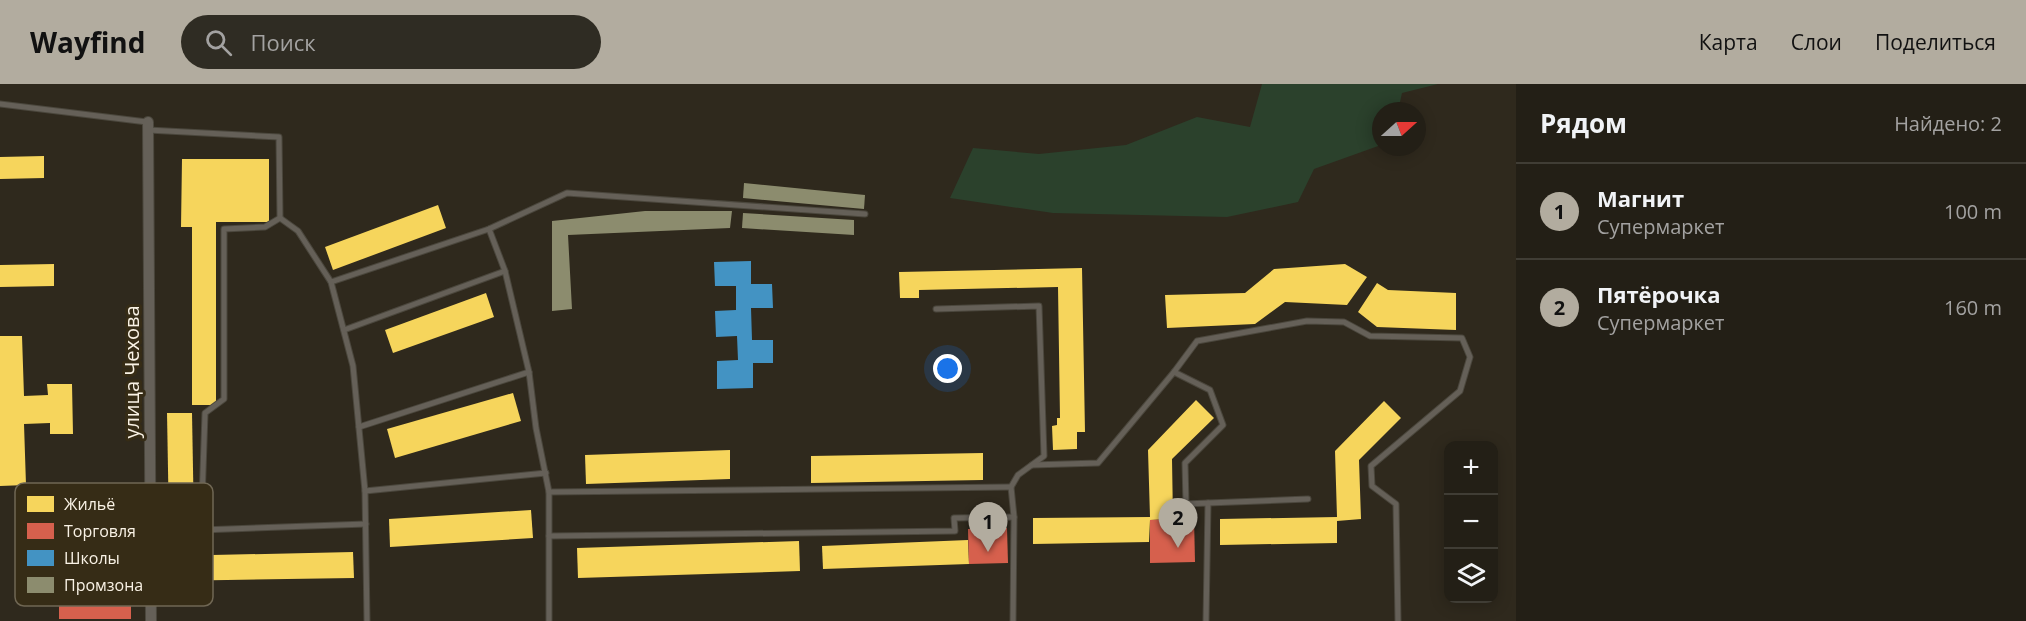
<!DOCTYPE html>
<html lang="ru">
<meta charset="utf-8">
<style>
:root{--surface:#231f16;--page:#2f2c23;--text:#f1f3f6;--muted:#a3a2a1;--line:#403d35;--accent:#b2ac9f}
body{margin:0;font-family:"Open Sans",sans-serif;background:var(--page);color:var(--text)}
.controls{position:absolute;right:18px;bottom:18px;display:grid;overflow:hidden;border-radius:12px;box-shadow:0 3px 15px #0003}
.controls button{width:54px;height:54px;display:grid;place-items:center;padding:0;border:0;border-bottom:2px solid var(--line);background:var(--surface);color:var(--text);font:30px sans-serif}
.compass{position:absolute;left:1372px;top:18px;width:54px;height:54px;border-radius:50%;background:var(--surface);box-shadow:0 3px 15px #0003;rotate:69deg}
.you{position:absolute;left:948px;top:285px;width:21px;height:21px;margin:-15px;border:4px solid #fff;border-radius:50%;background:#1a73e8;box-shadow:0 0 0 9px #1a73e833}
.badge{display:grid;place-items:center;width:39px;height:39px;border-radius:50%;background:var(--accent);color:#111;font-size:20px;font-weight:700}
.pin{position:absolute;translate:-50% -50px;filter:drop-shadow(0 2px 3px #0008)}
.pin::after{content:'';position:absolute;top:32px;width:21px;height:18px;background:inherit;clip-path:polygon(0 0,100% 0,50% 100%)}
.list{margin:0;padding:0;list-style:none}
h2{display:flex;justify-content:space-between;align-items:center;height:78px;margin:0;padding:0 24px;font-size:26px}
h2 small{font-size:20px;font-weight:400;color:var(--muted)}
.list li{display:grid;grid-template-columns:39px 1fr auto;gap:18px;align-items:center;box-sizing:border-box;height:96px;padding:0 24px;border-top:2px solid var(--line)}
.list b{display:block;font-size:22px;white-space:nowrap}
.list p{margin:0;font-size:20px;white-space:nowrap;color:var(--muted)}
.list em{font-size:20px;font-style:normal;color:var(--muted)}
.icon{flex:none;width:33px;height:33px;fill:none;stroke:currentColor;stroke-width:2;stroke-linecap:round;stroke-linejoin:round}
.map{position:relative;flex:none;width:1516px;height:537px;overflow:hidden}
header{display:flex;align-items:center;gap:36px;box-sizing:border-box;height:84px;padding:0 30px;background:var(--accent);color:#111}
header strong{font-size:28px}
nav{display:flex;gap:33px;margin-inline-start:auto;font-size:21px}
.search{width:420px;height:54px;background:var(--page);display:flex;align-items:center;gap:15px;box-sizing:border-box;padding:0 21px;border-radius:33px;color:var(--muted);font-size:22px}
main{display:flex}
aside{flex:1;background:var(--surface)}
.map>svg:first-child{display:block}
.green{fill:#2b412c}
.homes{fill:#f6d55c}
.shops{fill:#d6604d}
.schools{fill:#4393c3}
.industry{fill:#8c8c6e}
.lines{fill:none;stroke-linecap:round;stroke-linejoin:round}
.lane-casing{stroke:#4b473d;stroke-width:7}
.street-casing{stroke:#4b473d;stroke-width:12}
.lane{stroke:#656058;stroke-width:5}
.street{stroke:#656058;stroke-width:10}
.labels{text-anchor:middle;stroke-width:6;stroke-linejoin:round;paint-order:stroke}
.street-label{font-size:20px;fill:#f9f2e5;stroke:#362c16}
.key{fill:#362c16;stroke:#706754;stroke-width:1.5}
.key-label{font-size:16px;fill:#f9f2e5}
</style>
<header>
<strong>Wayfind</strong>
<div class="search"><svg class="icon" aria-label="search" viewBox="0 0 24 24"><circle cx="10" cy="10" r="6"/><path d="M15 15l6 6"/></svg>Поиск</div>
<nav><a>Карта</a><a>Слои</a><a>Поделиться</a></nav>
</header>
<main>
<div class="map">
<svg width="1516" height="537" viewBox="0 0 1516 537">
<rect width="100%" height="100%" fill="#2f291d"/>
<path class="green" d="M 1262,0 L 1438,0 L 1402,9 L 1398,27 L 1381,27 L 1381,61 L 1314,85 L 1298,118 L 1227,133 L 1053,129 L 950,114 L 973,64 L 1039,70 L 1126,61 L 1197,33 L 1250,43 Z"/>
<g class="homes">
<path d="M 44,72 L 44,94 L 0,95 L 0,73 Z"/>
<path d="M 182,75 L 269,75 L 269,138 L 216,138 L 216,321 L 192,321 L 192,143 L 181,143 Z"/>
<path d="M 438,121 L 446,144 L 333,186 L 325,163 Z"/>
<path d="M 54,180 L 54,202 L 0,203 L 0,181 Z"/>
<path d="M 1345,180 L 1367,193 L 1347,221 L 1285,218 L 1255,240 L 1167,244 L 1165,211 L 1245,209 L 1274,185 Z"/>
<path d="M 1082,184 L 1085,348 L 1077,348 L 1077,365 L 1053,366 L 1052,342 L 1057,341 L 1057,334 L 1060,334 L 1058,203 L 919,206 L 919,214 L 900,214 L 899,188 Z"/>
<path d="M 1377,199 L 1388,206 L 1456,209 L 1456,246 L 1377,243 L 1358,228 Z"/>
<path d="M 486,209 L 494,233 L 393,269 L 385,246 Z"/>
<path d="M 0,252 L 22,252 L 24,312 L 48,311 L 47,300 L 72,300 L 73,350 L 50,350 L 50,339 L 24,340 L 26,401 L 0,402 Z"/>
<path d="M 513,309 L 521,337 L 395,374 L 387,345 Z"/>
<path d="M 1196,316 L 1214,334 L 1172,375 L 1173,435 L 1150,436 L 1149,458 L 1033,460 L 1033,434 L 1150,433 L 1148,366 Z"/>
<path d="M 1384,317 L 1401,334 L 1359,376 L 1361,435 L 1337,437 L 1337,459 L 1220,461 L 1220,435 L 1337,433 L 1335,367 Z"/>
<path d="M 167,329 L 192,329 L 194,440 L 169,441 Z"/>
<path d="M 730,366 L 730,395 L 586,400 L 585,371 Z"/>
<path d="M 983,369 L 983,396 L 811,399 L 811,372 Z"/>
<path d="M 531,426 L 533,454 L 390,463 L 389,435 Z"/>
<path d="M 968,456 L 969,480 L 823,485 L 822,462 Z"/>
<path d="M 799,457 L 800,487 L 578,494 L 577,464 Z"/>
<path d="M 353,468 L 354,494 L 168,497 L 168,472 Z"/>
</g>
<g class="shops">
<path d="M 1194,434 L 1195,478 L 1150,479 L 1150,436 Z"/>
<path d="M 1007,444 L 1008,479 L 969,480 L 968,445 Z"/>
<rect x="59" y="519" width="72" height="16"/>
</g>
<path class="schools" d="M 751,177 L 751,200 L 772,200 L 773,224 L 751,224 L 752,256 L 773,256 L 773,279 L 753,279 L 753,304 L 717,305 L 717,277 L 738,276 L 737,252 L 716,253 L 715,227 L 736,226 L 736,202 L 715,202 L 714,178 Z"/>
<g class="industry">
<path d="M 744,99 L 865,111 L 864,125 L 743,114 Z"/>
<path d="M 645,127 L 732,127 L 730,144 L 568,151 L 572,225 L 552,227 L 552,137 Z"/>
<path d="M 743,129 L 854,136 L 854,151 L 742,144 Z"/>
</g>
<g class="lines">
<defs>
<g id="lane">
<path d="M 0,20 L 147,38"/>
<path d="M 148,46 L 279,53 L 280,134 L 265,143 L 224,145 L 224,315 L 205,329 L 201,446 L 151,447"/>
<path d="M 280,134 L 298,147 L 331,198 L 353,282 L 365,407 L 367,537"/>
<path d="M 489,145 L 505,187 L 529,288 L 536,344 L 549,408 L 549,537"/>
<path d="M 331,198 L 489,145 L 567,109 L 865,130"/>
<path d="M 936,225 L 1039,222 L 1044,372 L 1018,391 L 1011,403 L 1014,433"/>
<path d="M 344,246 L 505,187"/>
<path d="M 1174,288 L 1210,306 L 1223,341 L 1185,379 L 1186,420 L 1208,419 L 1206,537"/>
<path d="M 359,343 L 529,288"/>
<path d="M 1032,381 L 1098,379 L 1174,288 L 1197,257 L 1307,237 L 1344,238 L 1370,252 L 1462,254 L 1470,273 L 1460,307 L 1371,382 L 1372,402 L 1396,420 L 1398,537"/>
<path d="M 365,407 L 546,389"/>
<path d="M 549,408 L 1011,403"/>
<path d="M 1208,419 L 1308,415"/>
<path d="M 201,446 L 366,440"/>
<path d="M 549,452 L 955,447 L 954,434 L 1014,433 L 1013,537"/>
</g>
<path id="street" d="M 148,38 L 151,537"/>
</defs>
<use href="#lane" class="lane-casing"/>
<use href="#street" class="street-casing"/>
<use href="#lane" class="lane"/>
<use href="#street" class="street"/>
</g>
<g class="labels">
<g class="street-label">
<text transform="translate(132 288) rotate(-90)" y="7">улица Чехова</text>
</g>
</g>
<rect x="15" y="399" width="198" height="123" rx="9" class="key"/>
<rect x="27" y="412" width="27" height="16" fill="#f6d55c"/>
<rect x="27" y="439" width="27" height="16" fill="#d6604d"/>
<rect x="27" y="466" width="27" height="16" fill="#4393c3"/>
<rect x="27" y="493" width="27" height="16" fill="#8c8c6e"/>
<g class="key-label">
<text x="64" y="426">Жильё</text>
<text x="64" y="453">Торговля</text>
<text x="64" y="480">Школы</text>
<text x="64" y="507">Промзона</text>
</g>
</svg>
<div class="controls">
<button>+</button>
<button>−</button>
<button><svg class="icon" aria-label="layers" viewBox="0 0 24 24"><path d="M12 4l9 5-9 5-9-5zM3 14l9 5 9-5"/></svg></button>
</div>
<svg class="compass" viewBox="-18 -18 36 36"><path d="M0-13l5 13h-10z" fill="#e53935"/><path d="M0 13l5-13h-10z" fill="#a3a2a1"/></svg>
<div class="you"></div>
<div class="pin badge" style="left:988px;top:468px">1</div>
<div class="pin badge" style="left:1178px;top:464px">2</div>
</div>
<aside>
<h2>Рядом<small>Найдено: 2</small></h2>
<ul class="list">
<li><span class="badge">1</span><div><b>Магнит</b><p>Супермаркет</p></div><em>100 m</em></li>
<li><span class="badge">2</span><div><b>Пятёрочка</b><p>Супермаркет</p></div><em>160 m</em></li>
</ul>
</aside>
</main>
